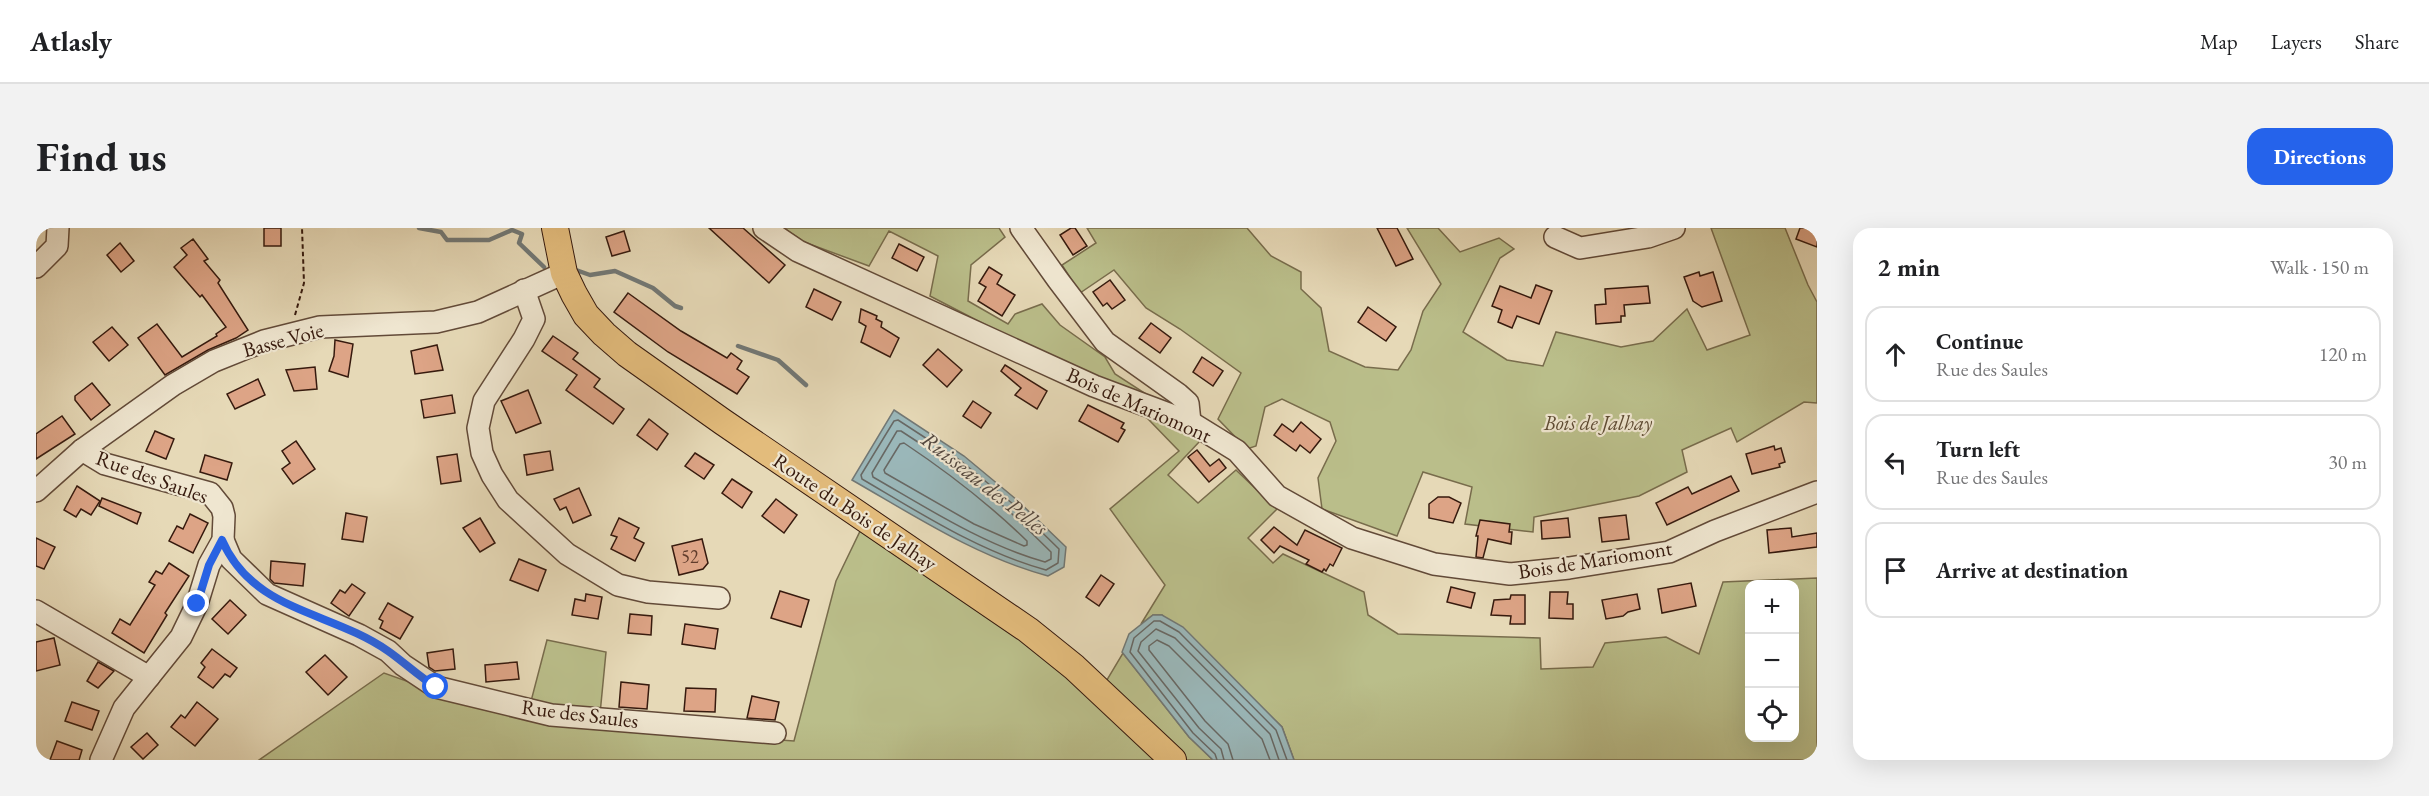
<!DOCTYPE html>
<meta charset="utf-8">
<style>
:root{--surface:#fff;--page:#f2f2f2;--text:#202124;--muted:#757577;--line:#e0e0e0;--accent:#2563eb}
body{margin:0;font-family:"EB Garamond",serif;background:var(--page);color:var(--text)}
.controls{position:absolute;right:18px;bottom:18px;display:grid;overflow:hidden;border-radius:12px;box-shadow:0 6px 24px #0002}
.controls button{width:54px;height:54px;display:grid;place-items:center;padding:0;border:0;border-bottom:2px solid var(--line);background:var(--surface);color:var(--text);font:30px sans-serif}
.stop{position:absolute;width:18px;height:18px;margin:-14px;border:4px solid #2563eb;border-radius:50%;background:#fff}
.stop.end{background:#2563eb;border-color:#fff;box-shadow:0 2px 6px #0008}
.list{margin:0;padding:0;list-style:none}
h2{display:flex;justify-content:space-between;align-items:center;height:78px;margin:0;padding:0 24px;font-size:26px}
h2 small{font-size:20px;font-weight:400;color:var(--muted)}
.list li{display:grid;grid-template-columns:39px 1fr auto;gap:18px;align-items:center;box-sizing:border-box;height:96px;margin:0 12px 12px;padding:0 12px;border:2px solid var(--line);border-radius:18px}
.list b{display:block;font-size:22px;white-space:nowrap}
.list p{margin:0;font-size:20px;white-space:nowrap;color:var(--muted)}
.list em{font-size:20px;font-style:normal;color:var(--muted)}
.icon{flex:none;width:33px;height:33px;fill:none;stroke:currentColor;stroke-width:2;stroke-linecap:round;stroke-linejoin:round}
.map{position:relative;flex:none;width:1781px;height:532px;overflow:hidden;border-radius:18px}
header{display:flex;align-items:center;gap:36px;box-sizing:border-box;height:84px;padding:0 30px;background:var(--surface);border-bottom:2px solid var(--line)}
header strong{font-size:28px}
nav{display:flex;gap:33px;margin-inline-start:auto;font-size:21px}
.intro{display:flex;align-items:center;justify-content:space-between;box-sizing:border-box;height:144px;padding:0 36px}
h1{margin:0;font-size:42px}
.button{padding:15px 27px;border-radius:18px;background:var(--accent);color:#fff;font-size:21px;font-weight:700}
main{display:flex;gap:36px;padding:0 36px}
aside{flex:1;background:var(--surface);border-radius:18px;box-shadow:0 6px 24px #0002}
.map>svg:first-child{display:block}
.green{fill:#babe8a;stroke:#786c4c;stroke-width:1.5;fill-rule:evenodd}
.water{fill:#9ab7b9;stroke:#727875;stroke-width:1.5}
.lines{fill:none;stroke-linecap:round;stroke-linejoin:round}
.shore{stroke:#686864;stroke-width:1.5}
.stream{stroke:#727875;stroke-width:4.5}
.building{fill:#dda486;stroke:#361a0e;stroke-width:1.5}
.minor-casing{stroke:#624a38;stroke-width:24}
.major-casing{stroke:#361a0e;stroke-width:28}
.path{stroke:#361a0e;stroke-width:2;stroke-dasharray:4.5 3;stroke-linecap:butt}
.minor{stroke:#efe6d0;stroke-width:21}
.major{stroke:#e3bc7c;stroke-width:26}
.route{stroke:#2563eb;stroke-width:8}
.labels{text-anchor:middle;stroke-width:4.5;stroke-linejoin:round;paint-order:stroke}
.number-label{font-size:18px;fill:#603c2c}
.street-label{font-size:21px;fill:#361a0e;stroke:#efe6d0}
.park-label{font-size:21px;font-style:italic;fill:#5e4b33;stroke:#efe6d0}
.water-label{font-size:22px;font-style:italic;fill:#544941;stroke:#efe6d0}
</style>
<header>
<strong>Atlasly</strong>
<nav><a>Map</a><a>Layers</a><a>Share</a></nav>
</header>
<div class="intro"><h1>Find us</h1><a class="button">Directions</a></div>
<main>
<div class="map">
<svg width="1781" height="532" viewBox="0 0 1781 532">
<rect width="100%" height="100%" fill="#e6d9b7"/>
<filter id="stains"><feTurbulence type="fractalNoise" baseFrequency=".00333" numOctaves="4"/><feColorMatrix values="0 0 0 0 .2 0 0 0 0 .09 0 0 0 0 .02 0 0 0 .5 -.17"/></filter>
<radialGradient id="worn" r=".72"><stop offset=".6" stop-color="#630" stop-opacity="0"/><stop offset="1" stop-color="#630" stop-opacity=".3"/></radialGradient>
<g class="green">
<path d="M 748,0 L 963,0 L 969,9 L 935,37 L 932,73 L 972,96 L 979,86 L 1006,76 L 1024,97 L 1069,129 L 1079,146 L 1144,188 L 1164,213 L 1132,247 L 1162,275 L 1200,242 L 1241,281 L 1212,310 L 1237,335 L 1247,326 L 1328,364 L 1332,387 L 1362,406 L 1504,410 L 1505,441 L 1557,439 L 1569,415 L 1630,409 L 1663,426 L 1687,354 L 1781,350 L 1781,532 L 1258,532 L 1246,499 L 1126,387 L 1117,387 L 1105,396 L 1129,357 L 1074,281 L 1143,223 L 1084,162 L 973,109 L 894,68 L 902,28 L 853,3 L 833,38 L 768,14 ZM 1714,356 L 1758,356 L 1758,509 L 1714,509 Z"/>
<path d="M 1051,0 L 1211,0 L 1235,28 L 1265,44 L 1265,61 L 1285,80 L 1293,123 L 1329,139 L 1362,142 L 1375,122 L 1387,83 L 1405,56 L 1371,0 L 1402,0 L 1424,24 L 1463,10 L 1478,21 L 1464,30 L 1427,104 L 1471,132 L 1507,138 L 1520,104 L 1585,119 L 1617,113 L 1651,81 L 1671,122 L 1714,107 L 1675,0 L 1749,0 L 1772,57 L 1781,74 L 1781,175 L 1768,174 L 1701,214 L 1695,200 L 1646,222 L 1651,244 L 1603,268 L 1498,289 L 1497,304 L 1429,296 L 1436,259 L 1387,244 L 1361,308 L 1286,281 L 1282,250 L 1300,213 L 1294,194 L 1246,171 L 1229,179 L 1220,218 L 1211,221 L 1182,191 L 1205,145 L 1144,101 L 1110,80 L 1078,42 L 1044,65 L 1026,37 L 1060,15 Z"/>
<path d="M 829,293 L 1065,462 L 1087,425 L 1153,509 L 1177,532 L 223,532 L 348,445 L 449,481 L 657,506 L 758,513 L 800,353 Z"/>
<path d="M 511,412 L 570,424 L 564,486 L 494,477 Z"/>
</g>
<g class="water">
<path d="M 858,182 L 928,228 L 981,272 L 1030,319 L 1028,339 L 1012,348 C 941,329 879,288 816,252 Z"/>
<path d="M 1117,387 L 1126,387 L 1147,399 L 1246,499 L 1258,532 L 1177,532 L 1153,509 L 1086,424 L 1093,406 Z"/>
</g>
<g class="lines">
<g class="shore">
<path d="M 862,192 L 925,233 L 977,276 L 1023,321 L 1022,335 L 1010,342 C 944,324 884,285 826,251 L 825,247 L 858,193 Z"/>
<path d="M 861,203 L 865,203 L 920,239 L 972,282 L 1015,324 L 1015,331 L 1009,334 C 948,317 891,280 837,249 L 836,245 Z"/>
<path d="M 868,215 C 913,245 953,276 991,313 L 991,317 L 988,318 L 938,296 L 849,245 L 848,242 L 864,216 Z"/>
<path d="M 1181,532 L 1179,526 L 1157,505 L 1094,424 L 1098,410 L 1118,393 L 1124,393 L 1143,404 L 1240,502 L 1251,532"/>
<path d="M 1188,532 L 1185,521 L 1163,500 L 1102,423 L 1105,414 L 1120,401 L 1139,410 L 1234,506 L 1243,532"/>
<path d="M 1197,532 L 1192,516 L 1169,493 L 1113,422 L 1113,418 L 1121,412 L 1133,418 L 1226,511 L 1234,532"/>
</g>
<g class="stream">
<path d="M 383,0 L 405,4 L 411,12 L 453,12 L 476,2 L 486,6 L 483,15 L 508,39"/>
<path d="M 540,42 L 554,47 L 579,43 L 617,60 L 639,78 L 645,80"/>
<path d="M 702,118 L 742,132 L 770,157"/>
</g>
</g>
<g class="building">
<rect x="228" y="0" width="17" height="18"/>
<path d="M 673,0 L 707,0 L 749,37 L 733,55 Z"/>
<path d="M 1035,0 L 1039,0 L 1051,18 L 1037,27 L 1024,7 Z"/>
<path d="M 1341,0 L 1361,0 L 1377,31 L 1360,38 Z"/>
<path d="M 1764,0 L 1781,0 L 1781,19 L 1760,11 Z"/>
<path d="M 588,3 L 594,23 L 576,28 L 570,9 Z"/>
<path d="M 157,11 L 172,31 L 168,33 L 184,52 L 182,55 L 212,102 L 200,110 L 172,122 L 129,147 L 102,110 L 121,96 L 146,129 L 181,108 L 180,106 L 190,99 L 166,67 L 164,69 L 138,39 L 151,27 L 145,20 Z"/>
<path d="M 84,15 L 98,33 L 85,44 L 71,27 Z"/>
<path d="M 863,16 L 888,29 L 881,43 L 856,30 Z"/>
<path d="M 953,39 L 966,47 L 961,56 L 979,67 L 966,88 L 942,73 L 950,59 L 943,55 Z"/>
<path d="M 1663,44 L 1664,48 L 1677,44 L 1686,73 L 1666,79 L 1657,73 L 1648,49 Z"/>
<path d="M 1074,52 L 1089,72 L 1076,81 L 1071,75 L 1067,78 L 1057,64 Z"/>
<path d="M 1500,57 L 1516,63 L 1503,96 L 1481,88 L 1476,100 L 1462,94 L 1466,82 L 1456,78 L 1464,58 L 1495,70 Z"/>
<path d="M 1612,58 L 1614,75 L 1588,77 L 1589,88 L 1585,88 L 1585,94 L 1560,96 L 1559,77 L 1570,76 L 1569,61 Z"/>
<path d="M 778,61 L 805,74 L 796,92 L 770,79 Z"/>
<path d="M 592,65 L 645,103 L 691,130 L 695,125 L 706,133 L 701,141 L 713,149 L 701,166 L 632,124 L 578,84 Z"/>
<path d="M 1332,79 L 1360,99 L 1350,113 L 1322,94 Z"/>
<path d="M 825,81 L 841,88 L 840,91 L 846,94 L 845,99 L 863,110 L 854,129 L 825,114 L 830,98 L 823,94 Z"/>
<path d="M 1115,95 L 1135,110 L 1124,125 L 1103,110 Z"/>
<path d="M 76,99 L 92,117 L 73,133 L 57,114 Z"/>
<path d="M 517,108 L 542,125 L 537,131 L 564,151 L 558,159 L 588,181 L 577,196 L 530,162 L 541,147 L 506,123 Z"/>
<path d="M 299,112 L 317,116 L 312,149 L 293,143 L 298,128 Z"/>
<path d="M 401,117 L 407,142 L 379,146 L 375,123 Z"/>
<path d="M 902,121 L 926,142 L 911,159 L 887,137 Z"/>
<path d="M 1166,129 L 1187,143 L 1177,158 L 1157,144 Z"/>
<path d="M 969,137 L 1011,163 L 1001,181 L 979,167 L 985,160 L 965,143 Z"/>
<path d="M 279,139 L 281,161 L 258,163 L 250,142 Z"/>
<path d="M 222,151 L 229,167 L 199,181 L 191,166 Z"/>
<path d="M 56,155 L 74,177 L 55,192 L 39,172 L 39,168 Z"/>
<path d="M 492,162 L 505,195 L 480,205 L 465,173 Z"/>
<path d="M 416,167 L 419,185 L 388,190 L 385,172 Z"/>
<path d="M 937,173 L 955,185 L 945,200 L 927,188 Z"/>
<path d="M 1052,177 L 1088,195 L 1085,200 L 1089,202 L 1082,214 L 1043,193 Z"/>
<path d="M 26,188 L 39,206 L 0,231 L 0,206 Z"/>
<path d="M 613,191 L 632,206 L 621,222 L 601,207 Z"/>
<path d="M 1265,194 L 1285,211 L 1274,225 L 1264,217 L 1260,223 L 1238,207 L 1246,196 L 1257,204 Z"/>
<path d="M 119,203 L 138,211 L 130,231 L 110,223 Z"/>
<path d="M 260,213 L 279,241 L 257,256 L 246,241 L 254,235 L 246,223 Z"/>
<path d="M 1738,218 L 1739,222 L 1745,220 L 1749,234 L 1743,236 L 1744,239 L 1716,246 L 1710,226 Z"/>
<path d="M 1161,222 L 1174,238 L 1183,231 L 1190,240 L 1173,254 L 1152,229 Z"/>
<path d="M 514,223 L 517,242 L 491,247 L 488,227 Z"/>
<path d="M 659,225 L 678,237 L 668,251 L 649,238 Z"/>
<path d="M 421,226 L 425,253 L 405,256 L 401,229 Z"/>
<path d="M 169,227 L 196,235 L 191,252 L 164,244 Z"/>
<path d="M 1695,248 L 1703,263 L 1631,297 L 1620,275 L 1652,259 L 1656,266 Z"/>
<path d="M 696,251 L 716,264 L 706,280 L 686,265 Z"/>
<path d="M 41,258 L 64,273 L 55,287 L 45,281 L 40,289 L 28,282 Z"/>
<path d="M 543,260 L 555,287 L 537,295 L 530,279 L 524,282 L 518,271 Z"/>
<path d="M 1402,269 L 1413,269 L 1425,275 L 1417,295 L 1393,290 L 1393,276 Z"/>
<path d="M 66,270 L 105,285 L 101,296 L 63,278 Z"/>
<path d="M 740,271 L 761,287 L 748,305 L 726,288 Z"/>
<path d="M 310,285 L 331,289 L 327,314 L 306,311 Z"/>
<path d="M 154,286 L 172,295 L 157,325 L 133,313 L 141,298 L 147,301 Z"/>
<path d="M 1590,287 L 1593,311 L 1566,314 L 1563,290 Z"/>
<path d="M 444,290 L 459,315 L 444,324 L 427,300 Z"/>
<path d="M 583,290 L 603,300 L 598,310 L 608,315 L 599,333 L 575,321 L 581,309 L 575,307 Z"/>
<path d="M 1532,290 L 1534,309 L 1506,311 L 1505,293 Z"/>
<path d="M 1444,292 L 1474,296 L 1473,304 L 1476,304 L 1475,316 L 1452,311 L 1447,330 L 1440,329 L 1442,308 L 1440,308 Z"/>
<path d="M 1238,299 L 1261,317 L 1269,302 L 1306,320 L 1297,338 L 1294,336 L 1290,343 L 1288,341 L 1286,344 L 1270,336 L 1273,332 L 1244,318 L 1238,325 L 1225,312 Z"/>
<path d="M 1755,300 L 1756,309 L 1781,305 L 1781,319 L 1733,325 L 1731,302 Z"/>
<path d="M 0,310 L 19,319 L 8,341 L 0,338 Z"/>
<path d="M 666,311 L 672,335 L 667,341 L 643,347 L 636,318 Z"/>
<path d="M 483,331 L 510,342 L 502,363 L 474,352 Z"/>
<path d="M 235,333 L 269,336 L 267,358 L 238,355 L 234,351 Z"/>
<path d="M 133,335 L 153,348 L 129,385 L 131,387 L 108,425 L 76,405 L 84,391 L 94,397 L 119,357 L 113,354 L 120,343 L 126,346 Z"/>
<path d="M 1065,347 L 1078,356 L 1063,378 L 1050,369 Z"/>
<path d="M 1655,355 L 1660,378 L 1626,385 L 1622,361 Z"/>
<path d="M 316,356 L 329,365 L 313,388 L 295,375 L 304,362 L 309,365 Z"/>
<path d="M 1415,359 L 1439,365 L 1435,380 L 1411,374 Z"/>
<path d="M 744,363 L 773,372 L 765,399 L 735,390 Z"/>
<path d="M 1514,364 L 1532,364 L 1531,376 L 1537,376 L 1537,391 L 1513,390 Z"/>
<path d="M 550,366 L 566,369 L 562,391 L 536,387 L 539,371 L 549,373 Z"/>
<path d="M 1601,366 L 1604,381 L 1592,384 L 1587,388 L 1570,391 L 1566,372 Z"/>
<path d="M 1475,367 L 1489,367 L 1489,396 L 1474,396 L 1475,388 L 1455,387 L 1458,372 L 1474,371 Z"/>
<path d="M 194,372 L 210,387 L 192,406 L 176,391 Z"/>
<path d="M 352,375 L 377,389 L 364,411 L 344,400 L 347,393 L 343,391 Z"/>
<path d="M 594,386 L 616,388 L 615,407 L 592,405 Z"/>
<path d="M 649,396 L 682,401 L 679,421 L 646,416 Z"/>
<path d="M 18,410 L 24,437 L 0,443 L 0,414 Z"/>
<path d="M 176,421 L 201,440 L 194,449 L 189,446 L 177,460 L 162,449 L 169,439 L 165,435 Z"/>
<path d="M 417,421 L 419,441 L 399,443 L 393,439 L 391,425 Z"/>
<path d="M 289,427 L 311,449 L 292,467 L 270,444 Z"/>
<path d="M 62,434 L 78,443 L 62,460 L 51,453 Z"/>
<path d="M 481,434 L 483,451 L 450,454 L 449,437 Z"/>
<path d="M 585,454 L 613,457 L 611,481 L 583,479 Z"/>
<path d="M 650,460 L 680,461 L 679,484 L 648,483 Z"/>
<path d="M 716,468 L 743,474 L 739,492 L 711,490 Z"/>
<path d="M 36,474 L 63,483 L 56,502 L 29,493 Z"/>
<path d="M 161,474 L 182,491 L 159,518 L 135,499 L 145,487 L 149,490 Z"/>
<path d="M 111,505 L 122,517 L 107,531 L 95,519 Z"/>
<path d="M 21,513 L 46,522 L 43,532 L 14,532 Z"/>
</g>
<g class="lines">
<defs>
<g id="minor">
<path d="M 728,0 L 762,23 L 1058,158 L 1154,194 L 1201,223 L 1241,268 L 1316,310 L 1398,336 L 1474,346 L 1533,340 L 1633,324 L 1679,303 L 1781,264"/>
<path d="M 985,0 L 1022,52 L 1069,114 L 1142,166 L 1152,175 L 1154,194"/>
<path d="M 1519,9 L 1544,20 L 1612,9 L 1638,0"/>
<path d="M 0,39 L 21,18 L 22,0"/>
<path d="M 488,62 L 498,91 L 488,111 L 448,173 L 442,200 L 446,225 L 456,247 L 472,272 L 531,326 L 582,357 L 612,364 L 683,370"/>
<path d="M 46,222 L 69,236 L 174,265 L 186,280 L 188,288 L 187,312 L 173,337 L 161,376 L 145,409 L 88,480 L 65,532"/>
<path d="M 0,263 L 46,222 L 137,157 L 178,133 L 228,113 L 284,99 L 400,94 L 442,84 L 528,45"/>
<path d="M 187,312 L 195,331 L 231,366 L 323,407 L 352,423 L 367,437 L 400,459 L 515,487 L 739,505"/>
<path d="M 0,383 L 113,449"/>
</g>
<path id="major" d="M 519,0 L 528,45 L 538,66 L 550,87 L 568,106 L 591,126 L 687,194 L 992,402 L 1038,439 L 1137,532"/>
</defs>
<use href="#minor" class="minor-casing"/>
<use href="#major" class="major-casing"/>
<path class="path" d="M 259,87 L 268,55 L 266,0"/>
<use href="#minor" class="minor"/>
<use href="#major" class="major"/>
</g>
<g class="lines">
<path class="route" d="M 161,376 L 173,337 L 186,312 C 217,384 295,383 352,423 C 368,434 382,448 400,459"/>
</g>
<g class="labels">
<g class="number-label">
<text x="654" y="335">52</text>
</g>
<g class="street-label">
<text transform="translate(247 112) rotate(-15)" y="7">Basse Voie</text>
<text transform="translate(1103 177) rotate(24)" y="7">Bois de Mariomont</text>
<text transform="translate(116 249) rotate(20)" y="7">Rue des Saules</text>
<text transform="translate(819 284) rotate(34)" y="7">Route du Bois de Jalhay</text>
<text transform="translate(1559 332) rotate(-9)" y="7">Bois de Mariomont</text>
<text transform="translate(544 486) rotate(7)" y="7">Rue des Saules</text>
</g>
<g class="park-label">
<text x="1562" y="202">Bois de Jalhay</text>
</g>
<g class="water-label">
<text transform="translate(949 255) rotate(38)" y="8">Ruisseau des Pelles</text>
</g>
</g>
<rect width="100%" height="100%" filter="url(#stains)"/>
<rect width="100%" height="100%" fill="url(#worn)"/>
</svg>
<div class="controls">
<button>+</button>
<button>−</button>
<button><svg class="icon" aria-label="locate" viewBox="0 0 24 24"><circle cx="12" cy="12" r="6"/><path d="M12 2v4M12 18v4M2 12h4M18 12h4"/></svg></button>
</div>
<div class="stop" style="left:400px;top:459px"></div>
<div class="stop end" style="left:161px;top:376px"></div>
</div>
<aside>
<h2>2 min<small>Walk · 150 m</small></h2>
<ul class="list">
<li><svg class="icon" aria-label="ahead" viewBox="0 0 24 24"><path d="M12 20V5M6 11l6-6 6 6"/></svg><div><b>Continue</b><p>Rue des Saules</p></div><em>120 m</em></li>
<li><svg class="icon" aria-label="left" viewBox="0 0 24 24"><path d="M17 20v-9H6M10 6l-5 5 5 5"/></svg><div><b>Turn left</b><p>Rue des Saules</p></div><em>30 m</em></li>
<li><svg class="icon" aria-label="arrive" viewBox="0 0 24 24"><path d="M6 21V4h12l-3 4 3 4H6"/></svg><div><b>Arrive at destination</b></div></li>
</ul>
</aside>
</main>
